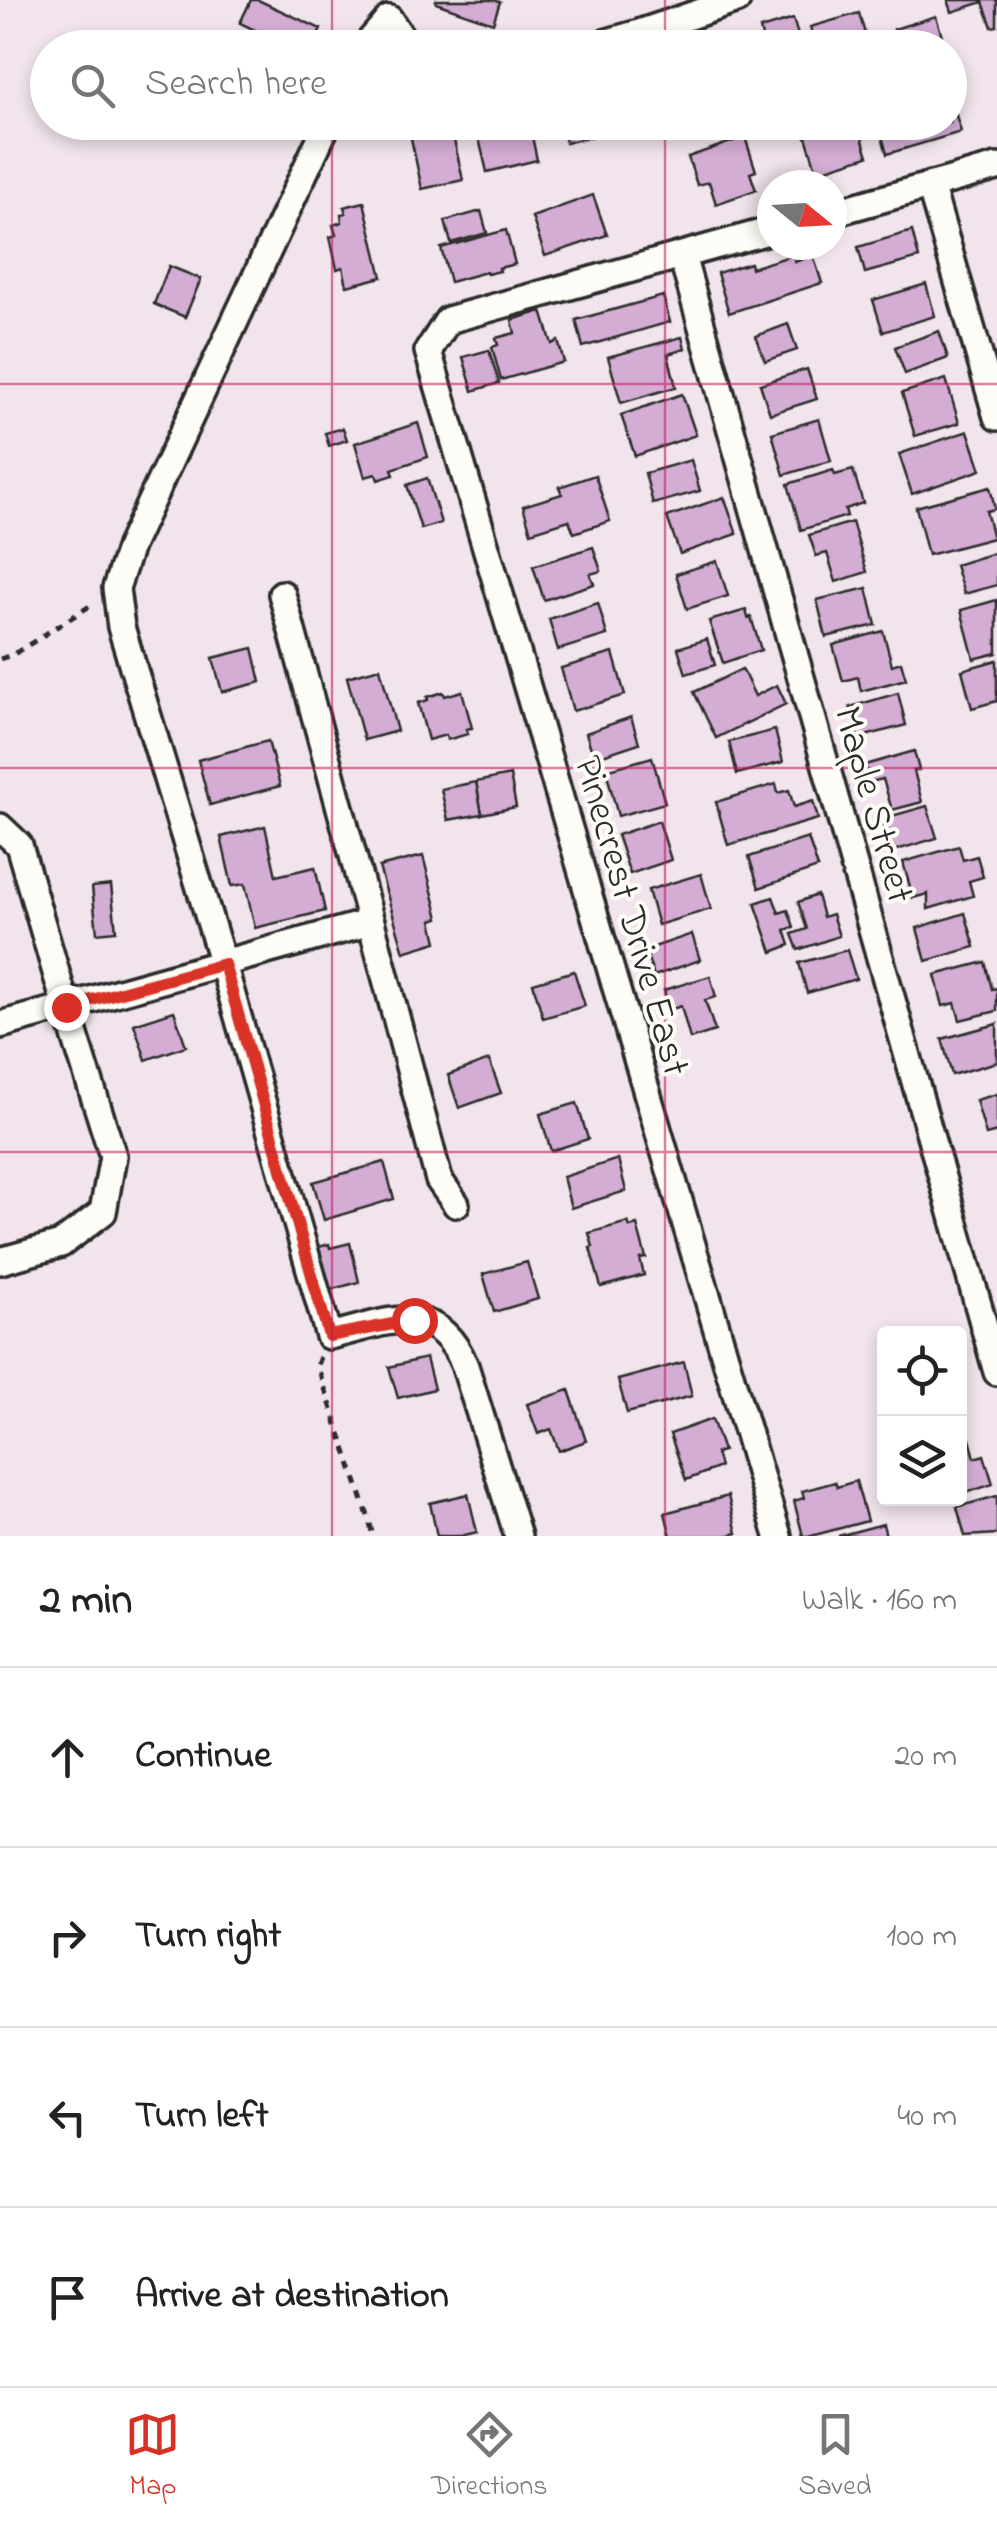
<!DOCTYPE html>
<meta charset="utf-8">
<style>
:root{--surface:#fff;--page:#f6f6f6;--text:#222;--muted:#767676;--line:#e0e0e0;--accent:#d93025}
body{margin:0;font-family:"Indie Flower",sans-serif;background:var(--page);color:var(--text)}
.controls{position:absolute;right:30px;bottom:30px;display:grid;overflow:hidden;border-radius:10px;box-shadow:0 5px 15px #0003}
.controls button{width:90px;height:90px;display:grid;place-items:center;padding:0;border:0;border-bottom:2px solid var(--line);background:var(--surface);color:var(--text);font:50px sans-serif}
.compass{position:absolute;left:757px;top:170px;width:90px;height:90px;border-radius:50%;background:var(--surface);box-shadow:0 5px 15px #0003;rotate:108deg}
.stop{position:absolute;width:30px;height:30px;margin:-22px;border:8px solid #d93025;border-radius:50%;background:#fff}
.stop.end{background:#d93025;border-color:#fff;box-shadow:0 2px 10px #0008}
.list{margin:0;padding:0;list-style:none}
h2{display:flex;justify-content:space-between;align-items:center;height:130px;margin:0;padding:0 40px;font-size:42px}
h2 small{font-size:32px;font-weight:400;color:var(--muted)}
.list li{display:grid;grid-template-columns:65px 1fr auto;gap:30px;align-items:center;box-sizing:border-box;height:180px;padding:0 40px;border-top:2px solid var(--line)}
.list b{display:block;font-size:38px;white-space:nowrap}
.list em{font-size:32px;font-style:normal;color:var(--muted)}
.icon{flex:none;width:55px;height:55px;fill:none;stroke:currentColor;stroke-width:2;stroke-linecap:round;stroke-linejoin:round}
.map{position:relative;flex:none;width:997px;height:1536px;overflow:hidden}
.search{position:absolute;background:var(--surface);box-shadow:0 5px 15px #0003;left:30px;right:30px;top:30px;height:110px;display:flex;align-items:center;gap:25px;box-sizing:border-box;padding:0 35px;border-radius:55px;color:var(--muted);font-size:38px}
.sheet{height:850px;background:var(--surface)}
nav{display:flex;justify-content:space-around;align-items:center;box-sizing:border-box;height:140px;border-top:2px solid var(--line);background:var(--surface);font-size:28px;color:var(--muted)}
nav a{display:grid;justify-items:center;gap:5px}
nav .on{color:var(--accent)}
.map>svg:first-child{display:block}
.building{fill:#d4add4;stroke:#2b2b2b;stroke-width:2.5}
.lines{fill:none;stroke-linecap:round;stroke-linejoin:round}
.minor-casing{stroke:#2b2b2b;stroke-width:32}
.path{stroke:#2b2b2b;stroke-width:5;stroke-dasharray:8 8;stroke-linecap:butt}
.minor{stroke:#fdfcf7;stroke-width:25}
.route{stroke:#d93025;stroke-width:12}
.grid{fill:none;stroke:#c2185b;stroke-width:2.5;stroke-opacity:0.55}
.labels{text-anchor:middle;stroke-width:8;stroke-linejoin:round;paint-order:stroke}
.street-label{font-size:40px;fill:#2b2b2b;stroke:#fdfcf7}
</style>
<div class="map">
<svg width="997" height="1536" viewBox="0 0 997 1536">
<rect width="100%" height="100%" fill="#f1e4ec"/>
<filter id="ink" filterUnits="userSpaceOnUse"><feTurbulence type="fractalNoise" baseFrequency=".01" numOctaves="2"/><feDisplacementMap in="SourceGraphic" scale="20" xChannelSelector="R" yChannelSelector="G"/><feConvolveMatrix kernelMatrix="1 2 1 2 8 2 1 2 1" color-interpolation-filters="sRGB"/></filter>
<g filter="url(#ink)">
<g class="building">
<path d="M 251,0 L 258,0 L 321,29 L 312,48 L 292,48 L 240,23 Z"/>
<path d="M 436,0 L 493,0 L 500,2 L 493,23 L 436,3 Z"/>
<path d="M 948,0 L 997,0 L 997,26 L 992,27 L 983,2 L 952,12 Z"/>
<path d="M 859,13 L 869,48 L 816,48 L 810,27 Z"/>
<path d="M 936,16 L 944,43 L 930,48 L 900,48 L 894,29 Z"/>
<path d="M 793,19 L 802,48 L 765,48 L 760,29 Z"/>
<path d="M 950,95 L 961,132 L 887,154 L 878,122 L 950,122 Z"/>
<path d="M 436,122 L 450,122 L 463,180 L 422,189 L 409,129 Z"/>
<path d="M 491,122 L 529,122 L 537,160 L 487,172 L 476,126 Z"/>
<path d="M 561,122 L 594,122 L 597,135 L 566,143 Z"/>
<path d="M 816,122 L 857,122 L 868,156 L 817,172 L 803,127 Z"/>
<path d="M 745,137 L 756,171 L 750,173 L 756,190 L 716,204 L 709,182 L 697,185 L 688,157 Z"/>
<path d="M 593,195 L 607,235 L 545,256 L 532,217 Z"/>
<path d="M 364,202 L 382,277 L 347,286 L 343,267 L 337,269 L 330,237 L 336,235 L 333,225 L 342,222 L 341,214 L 346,213 L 344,207 Z"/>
<path d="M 481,211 L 487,233 L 451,243 L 445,221 Z"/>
<path d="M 506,230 L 515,264 L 499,268 L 500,271 L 487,274 L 486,272 L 450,282 L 441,248 Z"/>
<path d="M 912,231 L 919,258 L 865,273 L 858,247 Z"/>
<path d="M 793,255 L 795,262 L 813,255 L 822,283 L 729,313 L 717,273 L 750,263 L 751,268 Z"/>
<path d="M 169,266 L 201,279 L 185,317 L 154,304 Z"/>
<path d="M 926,284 L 935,316 L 883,332 L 873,300 Z"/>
<path d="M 663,296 L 670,322 L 583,347 L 576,320 Z"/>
<path d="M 542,311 L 552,344 L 558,341 L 564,362 L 501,380 L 492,347 L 498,345 L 496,338 L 515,333 L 512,320 Z"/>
<path d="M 788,324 L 797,350 L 765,361 L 756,336 Z"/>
<path d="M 939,331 L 948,358 L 905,374 L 895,347 Z"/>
<path d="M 682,337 L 685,349 L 668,354 L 676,387 L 621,403 L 608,357 Z"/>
<path d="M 489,350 L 499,383 L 473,391 L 463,357 Z"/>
<path d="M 807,369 L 817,399 L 770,414 L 760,384 Z"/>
<path d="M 946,379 L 959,423 L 915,436 L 902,393 Z"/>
<path d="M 682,394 L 696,435 L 635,456 L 621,415 Z"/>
<path d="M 819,419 L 831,461 L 784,475 L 772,433 Z"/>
<path d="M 418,423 L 428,457 L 392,469 L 394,475 L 378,480 L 376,474 L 365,477 L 355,443 Z"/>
<path d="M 343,428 L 347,440 L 329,446 L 325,433 Z"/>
<path d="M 968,431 L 981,470 L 912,494 L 899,454 Z"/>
<path d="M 691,460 L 700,491 L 653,504 L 645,473 Z"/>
<path d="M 833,470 L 835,475 L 853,470 L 863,503 L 845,509 L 847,516 L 801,530 L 788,484 Z"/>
<path d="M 595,475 L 610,521 L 574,533 L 569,520 L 531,532 L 523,506 L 562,494 L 559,487 Z"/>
<path d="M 427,478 L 441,523 L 421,529 L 407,485 Z"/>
<path d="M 990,487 L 995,509 L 986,511 L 993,538 L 928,555 L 916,507 Z"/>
<path d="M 724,497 L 737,534 L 680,554 L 667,517 Z"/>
<path d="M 852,522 L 867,572 L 836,582 L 827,553 L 816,556 L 809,535 Z"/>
<path d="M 593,547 L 601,571 L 590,574 L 594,584 L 544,600 L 533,566 Z"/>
<path d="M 997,552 L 997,585 L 964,594 L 955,565 Z"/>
<path d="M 717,561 L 728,596 L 687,609 L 676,574 Z"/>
<path d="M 867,588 L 876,625 L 826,637 L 817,600 Z"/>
<path d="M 997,600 L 997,653 L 974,659 L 961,610 Z"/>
<path d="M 598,603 L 607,635 L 558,650 L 549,619 Z"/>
<path d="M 746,610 L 748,618 L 751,617 L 761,650 L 723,663 L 709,621 Z"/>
<path d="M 883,631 L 892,665 L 901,662 L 906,679 L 861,691 L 858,677 L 843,681 L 833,645 Z"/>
<path d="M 707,639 L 715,665 L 686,674 L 678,648 Z"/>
<path d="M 253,648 L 261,682 L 222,692 L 213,658 Z"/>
<path d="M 613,653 L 625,695 L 573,711 L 561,668 Z"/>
<path d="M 997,660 L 997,701 L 972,708 L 962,670 Z"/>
<path d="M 380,668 L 397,731 L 364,740 L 347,677 Z"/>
<path d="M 742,669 L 755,696 L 777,685 L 786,704 L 716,738 L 694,692 Z"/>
<path d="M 462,691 L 472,728 L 466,729 L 468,734 L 447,740 L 446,735 L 428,740 L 418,703 L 428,700 L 427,697 L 443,692 L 445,696 Z"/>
<path d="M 898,693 L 906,725 L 858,738 L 850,707 Z"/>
<path d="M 631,717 L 639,743 L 594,758 L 586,733 Z"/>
<path d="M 775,730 L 783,762 L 737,774 L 729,742 Z"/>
<path d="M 268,741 L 280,786 L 210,805 L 198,760 Z"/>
<path d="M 914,751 L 919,770 L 914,771 L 922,802 L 892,810 L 883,779 L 870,782 L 865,765 Z"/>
<path d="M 652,757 L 665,803 L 618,816 L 606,770 Z"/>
<path d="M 510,775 L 516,807 L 482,814 L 476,782 Z"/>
<path d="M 476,782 L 482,814 L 448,820 L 441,789 Z"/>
<path d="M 776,784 L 778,793 L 789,790 L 794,807 L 813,801 L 818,819 L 728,845 L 716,802 Z"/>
<path d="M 927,806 L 937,838 L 890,852 L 881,819 Z"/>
<path d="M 659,821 L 671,860 L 630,874 L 617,835 Z"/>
<path d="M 265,826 L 276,876 L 315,867 L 325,911 L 255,928 L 245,884 L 232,886 L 221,837 Z"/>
<path d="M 808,838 L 818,868 L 759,888 L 749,857 Z"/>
<path d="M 959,846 L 963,860 L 977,856 L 983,877 L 969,881 L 973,896 L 928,909 L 928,894 L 913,898 L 903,862 Z"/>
<path d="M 423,856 L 439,918 L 432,920 L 437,942 L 404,952 L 379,867 Z"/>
<path d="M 701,874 L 711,909 L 658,925 L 648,890 Z"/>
<path d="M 111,885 L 116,931 L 97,933 L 92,887 Z"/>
<path d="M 817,895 L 823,917 L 832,914 L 839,936 L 798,950 L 792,934 L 807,929 L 798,902 Z"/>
<path d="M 773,897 L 779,913 L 788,910 L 794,927 L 785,930 L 790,945 L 772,952 L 755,903 Z"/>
<path d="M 965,913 L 975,947 L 926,961 L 917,928 Z"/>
<path d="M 692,934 L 700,960 L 654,976 L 645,950 Z"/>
<path d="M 847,950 L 856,979 L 807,993 L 799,963 Z"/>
<path d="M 985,962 L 992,989 L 997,988 L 997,1011 L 960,1020 L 955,1003 L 943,1006 L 935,975 Z"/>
<path d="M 574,971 L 585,1006 L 543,1018 L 533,983 Z"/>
<path d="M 710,976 L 716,997 L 705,1000 L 715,1031 L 690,1039 L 681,1006 L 669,1010 L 664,990 Z"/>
<path d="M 174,1011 L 186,1046 L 146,1060 L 134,1024 Z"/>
<path d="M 997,1024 L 997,1062 L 952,1075 L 942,1039 Z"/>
<path d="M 489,1060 L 501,1093 L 459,1108 L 448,1075 Z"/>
<path d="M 997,1094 L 997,1132 L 986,1135 L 976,1100 Z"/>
<path d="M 577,1103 L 588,1139 L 551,1151 L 540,1114 Z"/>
<path d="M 618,1159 L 626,1191 L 571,1208 L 563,1177 Z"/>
<path d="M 384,1162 L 394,1199 L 324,1220 L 313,1182 Z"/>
<path d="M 628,1222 L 630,1227 L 637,1225 L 646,1258 L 640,1259 L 644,1275 L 601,1287 L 590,1248 L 593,1247 L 589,1233 Z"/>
<path d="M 350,1243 L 359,1282 L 326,1291 L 315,1248 L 329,1244 L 330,1248 Z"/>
<path d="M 527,1262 L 538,1299 L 494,1312 L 483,1274 Z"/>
<path d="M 426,1358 L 434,1389 L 398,1398 L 389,1367 Z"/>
<path d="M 684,1362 L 692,1396 L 627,1413 L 618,1380 Z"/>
<path d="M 569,1390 L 586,1441 L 559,1451 L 551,1429 L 538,1434 L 527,1404 Z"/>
<path d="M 712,1419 L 723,1451 L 716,1453 L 720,1467 L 686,1480 L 670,1434 Z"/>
<path d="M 970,1439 L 975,1458 L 984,1455 L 993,1484 L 960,1495 L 960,1442 Z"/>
<path d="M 856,1481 L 867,1521 L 811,1536 L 803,1536 L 794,1501 L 804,1498 L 802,1491 L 835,1482 L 837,1487 Z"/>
<path d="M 468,1494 L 477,1532 L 461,1536 L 437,1536 L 430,1503 Z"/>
<path d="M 728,1496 L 737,1533 L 726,1536 L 671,1536 L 665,1513 Z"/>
<path d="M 997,1496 L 997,1534 L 965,1536 L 957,1507 Z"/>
<path d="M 883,1524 L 886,1536 L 838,1536 Z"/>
</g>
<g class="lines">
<defs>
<g id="minor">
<path d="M 389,19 L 405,43 L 411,48"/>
<path d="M 364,48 L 389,19"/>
<path d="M 587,48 L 639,33 L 737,0"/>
<path d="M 328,122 L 130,546 L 116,588 L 121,627 L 223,964 L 329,1336 C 387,1323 436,1296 465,1366 L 518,1536"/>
<path d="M 930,185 L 997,417"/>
<path d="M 832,213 L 997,167"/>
<path d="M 772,230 L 448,320 L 428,351 L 778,1536"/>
<path d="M 682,256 L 997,1372"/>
<path d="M 282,594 L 371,922 L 439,1180 L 456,1204"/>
<path d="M 0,827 L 19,845 L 66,1007 L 113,1156 L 103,1212 L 61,1244 L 0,1261"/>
<path d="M 0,1025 L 371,922"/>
</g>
</defs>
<use href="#minor" class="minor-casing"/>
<g class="path">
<path d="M 0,659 L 14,654 L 96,602"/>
<path d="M 320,1357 L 317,1365 L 368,1516 L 373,1536"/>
</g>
<use href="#minor" class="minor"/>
</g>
</g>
<g class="lines" filter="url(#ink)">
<path class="route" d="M 66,1007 L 224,964 L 329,1336 L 414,1320"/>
</g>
<path class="grid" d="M 332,0 L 332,48M 665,0 L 665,48M 332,122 L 332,1536M 665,122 L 665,1536M 0,384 L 997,384M 0,768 L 997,768M 0,1152 L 997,1152"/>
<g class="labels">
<g class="street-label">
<text transform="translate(876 804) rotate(74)" y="14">Maple Street</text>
<text transform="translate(634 915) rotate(74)" y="14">Pinecrest Drive East</text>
</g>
</g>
</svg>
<div class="controls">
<button><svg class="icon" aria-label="locate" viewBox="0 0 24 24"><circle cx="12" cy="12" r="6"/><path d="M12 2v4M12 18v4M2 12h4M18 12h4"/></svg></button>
<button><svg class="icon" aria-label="layers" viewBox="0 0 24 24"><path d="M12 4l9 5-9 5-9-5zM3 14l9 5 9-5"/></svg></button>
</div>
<svg class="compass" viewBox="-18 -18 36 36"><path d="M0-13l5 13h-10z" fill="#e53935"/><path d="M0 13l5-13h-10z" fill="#767676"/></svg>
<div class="stop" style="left:414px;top:1320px"></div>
<div class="stop end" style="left:66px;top:1007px"></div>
<div class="search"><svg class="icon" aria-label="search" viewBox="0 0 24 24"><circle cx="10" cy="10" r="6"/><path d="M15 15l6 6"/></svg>Search here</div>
</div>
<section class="sheet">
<h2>2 min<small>Walk · 160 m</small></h2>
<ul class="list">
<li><svg class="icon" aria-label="ahead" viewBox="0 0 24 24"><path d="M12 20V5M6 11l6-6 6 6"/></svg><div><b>Continue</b></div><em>20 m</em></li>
<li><svg class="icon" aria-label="right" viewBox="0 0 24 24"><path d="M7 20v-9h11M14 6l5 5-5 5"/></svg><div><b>Turn right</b></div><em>100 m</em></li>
<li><svg class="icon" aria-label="left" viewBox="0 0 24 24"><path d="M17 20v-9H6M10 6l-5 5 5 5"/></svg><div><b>Turn left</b></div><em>40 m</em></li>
<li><svg class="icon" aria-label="arrive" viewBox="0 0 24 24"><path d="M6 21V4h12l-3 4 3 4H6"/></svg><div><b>Arrive at destination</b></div></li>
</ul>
</section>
<nav>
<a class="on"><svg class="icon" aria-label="map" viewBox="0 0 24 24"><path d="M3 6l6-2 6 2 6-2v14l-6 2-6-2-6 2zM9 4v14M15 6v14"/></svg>Map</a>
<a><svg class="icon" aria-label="directions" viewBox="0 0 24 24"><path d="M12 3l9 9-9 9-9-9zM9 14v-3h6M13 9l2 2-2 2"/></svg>Directions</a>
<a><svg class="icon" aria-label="saved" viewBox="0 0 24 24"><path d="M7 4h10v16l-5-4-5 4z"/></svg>Saved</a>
</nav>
